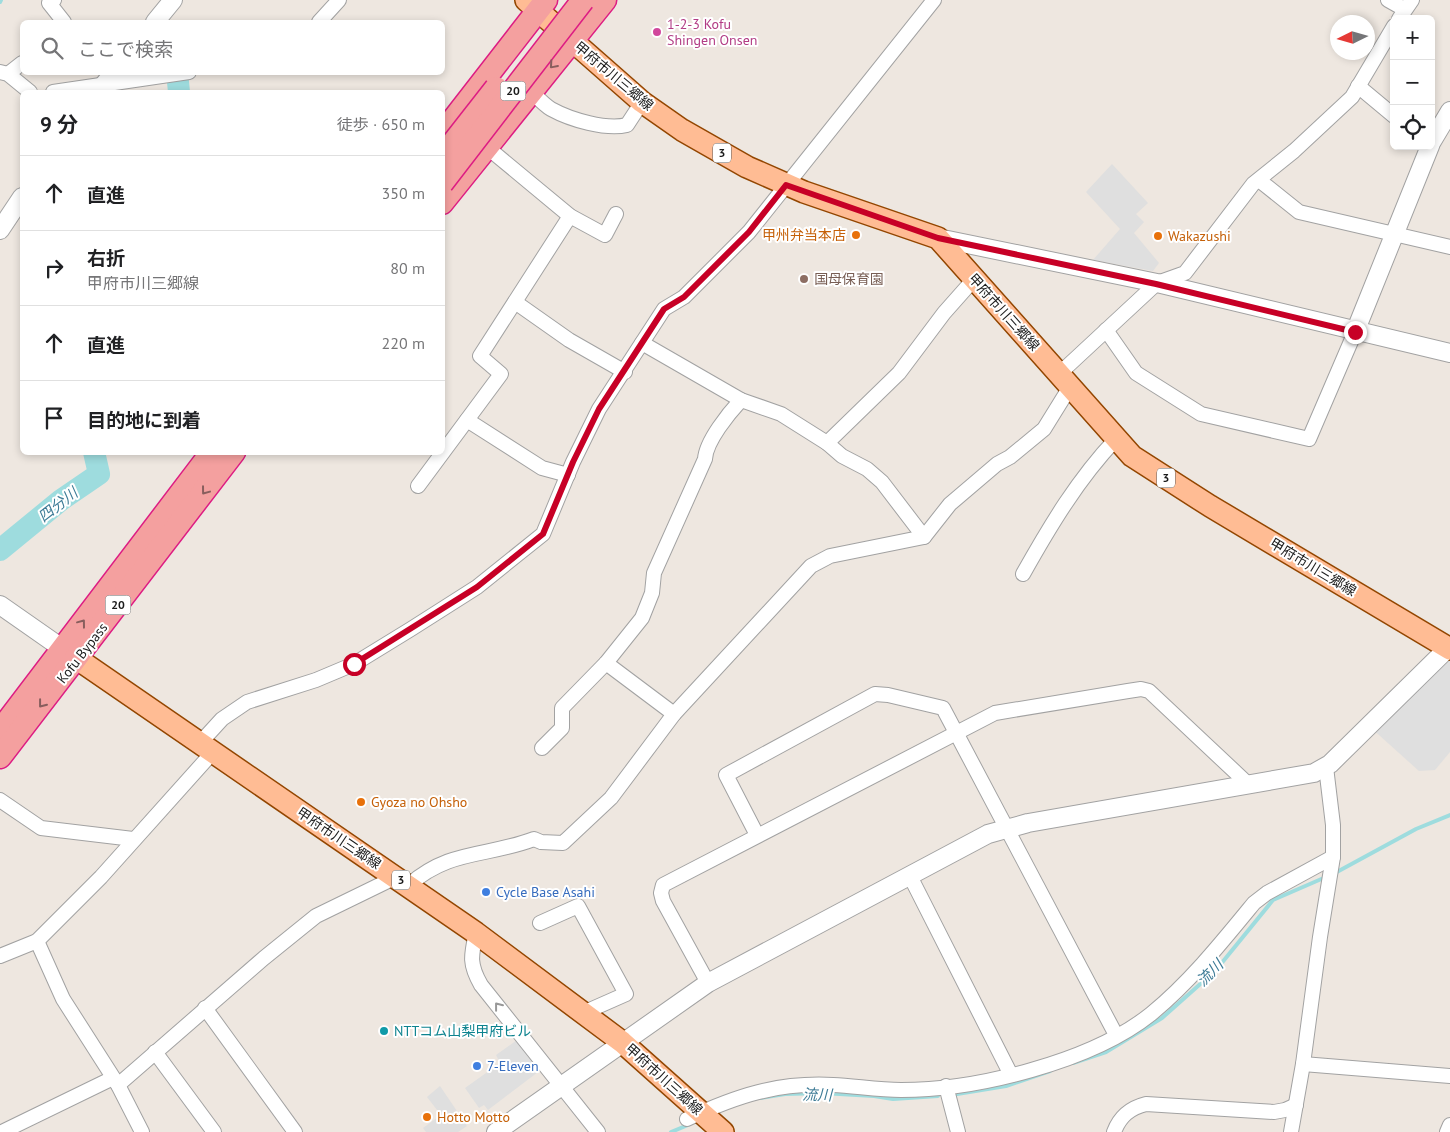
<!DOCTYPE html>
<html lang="ja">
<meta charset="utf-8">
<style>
:root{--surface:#fff;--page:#f6f6f6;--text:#202124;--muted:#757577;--line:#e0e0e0}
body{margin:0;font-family:"PT Sans","Noto Sans JP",sans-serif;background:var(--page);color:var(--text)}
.controls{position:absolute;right:15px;top:15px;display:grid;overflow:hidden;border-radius:8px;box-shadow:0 2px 8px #0003}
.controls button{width:45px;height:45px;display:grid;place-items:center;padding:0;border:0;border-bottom:1px solid var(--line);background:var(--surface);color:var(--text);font:25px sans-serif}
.compass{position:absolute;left:1330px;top:15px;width:45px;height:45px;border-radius:50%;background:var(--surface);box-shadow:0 2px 8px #0003;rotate:265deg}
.stop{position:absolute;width:15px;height:15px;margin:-11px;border:4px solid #c70026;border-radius:50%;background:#fff}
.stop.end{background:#c70026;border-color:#fff;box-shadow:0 1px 5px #0008}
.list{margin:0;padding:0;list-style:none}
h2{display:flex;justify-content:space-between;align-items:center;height:65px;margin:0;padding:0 20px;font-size:21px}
h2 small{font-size:16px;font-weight:400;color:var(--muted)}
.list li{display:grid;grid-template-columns:32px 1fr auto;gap:15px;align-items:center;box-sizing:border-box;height:75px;padding:0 20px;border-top:1px solid var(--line)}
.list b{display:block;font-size:19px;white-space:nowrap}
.list p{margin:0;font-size:16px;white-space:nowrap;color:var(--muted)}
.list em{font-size:16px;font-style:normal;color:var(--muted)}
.icon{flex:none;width:28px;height:28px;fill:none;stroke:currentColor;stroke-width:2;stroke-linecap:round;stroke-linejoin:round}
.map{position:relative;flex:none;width:1450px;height:1132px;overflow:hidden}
.search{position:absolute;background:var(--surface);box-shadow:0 2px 8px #0003;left:20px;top:20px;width:425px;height:55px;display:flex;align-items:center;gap:12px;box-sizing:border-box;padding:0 18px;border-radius:8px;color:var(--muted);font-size:19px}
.panel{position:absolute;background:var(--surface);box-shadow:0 2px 8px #0003;left:20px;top:90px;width:425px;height:365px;border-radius:8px}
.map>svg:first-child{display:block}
.parking{fill:#dfdfdf}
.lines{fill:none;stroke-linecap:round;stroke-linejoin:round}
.stream{stroke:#9edcde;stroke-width:4}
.river{stroke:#9edcde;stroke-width:22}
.minor-casing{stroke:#a2a2a2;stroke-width:16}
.tertiary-casing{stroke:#a2a2a2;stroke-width:20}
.primary-casing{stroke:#934600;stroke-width:24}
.trunk-casing{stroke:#dd1c83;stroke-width:25}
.minor{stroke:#fff;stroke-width:14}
.tertiary{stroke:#fff;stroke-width:18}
.primary{stroke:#ffbc94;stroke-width:21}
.trunk{stroke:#f4a09f;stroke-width:22}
.trunk-bridge-casing{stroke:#dd1c83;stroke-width:25;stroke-linecap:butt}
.trunk-bridge{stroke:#f4a09f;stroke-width:22}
.oneway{stroke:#885e5d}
.oneway2{stroke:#989898}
.route{stroke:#c70026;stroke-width:6}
.hotel-dot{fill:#d1479c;stroke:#fff;stroke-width:2}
.food-dot{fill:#e8710a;stroke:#fff;stroke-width:2}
.education-dot{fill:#8d6e63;stroke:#fff;stroke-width:2}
.shop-dot{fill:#3f7fe0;stroke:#fff;stroke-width:2}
.culture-dot{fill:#0f9aa8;stroke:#fff;stroke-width:2}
.labels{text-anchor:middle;stroke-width:4;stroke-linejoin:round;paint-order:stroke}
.shield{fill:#fff;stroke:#5f5f5f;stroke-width:1}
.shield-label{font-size:12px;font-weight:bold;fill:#1b1b1b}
.hotel-label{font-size:14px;fill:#b23c85;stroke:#fff;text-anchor:start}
.street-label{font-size:14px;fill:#1b1b1b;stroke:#fff}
.food-label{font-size:14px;fill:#c56008;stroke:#fff;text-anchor:start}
.education-label{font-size:14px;fill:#785e54;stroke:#fff;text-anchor:start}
.shop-label{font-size:14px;fill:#366cbe;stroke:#fff;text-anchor:start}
.culture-label{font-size:14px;fill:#0d838f;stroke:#fff;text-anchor:start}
.water-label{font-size:15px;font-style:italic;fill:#3d7b96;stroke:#fff}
</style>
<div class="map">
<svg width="1450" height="1132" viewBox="0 0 1450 1132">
<rect width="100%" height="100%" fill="#eee7e0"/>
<g class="parking">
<path d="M 1112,164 L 1148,203 L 1136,214 L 1144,222 L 1134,233 L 1159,263 L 1153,271 L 1093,260 L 1120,229 L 1086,192 Z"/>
<path d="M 1440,655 L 1450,661 L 1450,752 L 1435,770 L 1419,771 L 1369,726 Z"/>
<path d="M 517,1040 L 542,1069 L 488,1110 L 484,1105 L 479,1108 L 465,1088 L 500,1063 L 496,1055 Z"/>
<path d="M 440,1086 L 467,1126 L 458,1132 L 426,1132 L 423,1128 L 441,1115 L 427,1097 Z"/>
</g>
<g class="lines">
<g class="stream">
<path d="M 0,2 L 1,0"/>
<path d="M 1335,873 L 1416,829 L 1450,815"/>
<path d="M 1073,1063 L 1106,1052 L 1162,1018 L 1216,970 L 1273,900 L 1326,877"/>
<path d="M 951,1095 L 1006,1086 L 1050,1071"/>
<path d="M 761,1098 L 785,1094 L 822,1093 L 874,1096 L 893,1099 L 938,1096"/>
<path d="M 671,1132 L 688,1125"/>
</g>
<g class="river">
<path d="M 177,72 L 179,92"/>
<path d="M 0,550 L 61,500 L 99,474 L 94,452"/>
</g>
<defs>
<g id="minor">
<path d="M 54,0 L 49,3 L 64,22"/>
<path d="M 1388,0 L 1404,9"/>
<path d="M 1399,19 L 1412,0"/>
<path d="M 319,22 L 339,0"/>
<path d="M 0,72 L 8,74 L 30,92"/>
<path d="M 8,74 L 22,63"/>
<path d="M 1358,86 L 1394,116"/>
<path d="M 531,91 C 537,97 544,105 551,109 C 571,120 606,130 627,125 L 642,102"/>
<path d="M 53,92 L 189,72"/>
<path d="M 488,148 L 570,216 L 605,235 L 616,214"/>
<path d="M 1259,180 L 1299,212 L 1450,247"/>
<path d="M 515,302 L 569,340 L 625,372"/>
<path d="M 1106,330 L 1136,373 L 1201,414 L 1309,439 L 1355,332"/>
<path d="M 642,343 L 741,400 L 781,414 L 827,443 L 899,373 L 944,313 L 975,278"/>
<path d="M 1059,374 L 1157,283 L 1185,273 L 1253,184 L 1294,151 L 1352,97 L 1394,26"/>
<path d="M 467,420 L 542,468 L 568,475"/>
<path d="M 827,443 L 842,456 L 867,469 L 882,482 L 924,537"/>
<path d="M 418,486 L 501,374 L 480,356 L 570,216"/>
<path d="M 1023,574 C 1050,526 1078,479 1116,439"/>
<path d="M 606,663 L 674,714"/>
<path d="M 201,742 L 222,719 L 247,702 L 316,680 L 354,664 L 411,629 L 477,587 L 543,534 L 573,462 L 599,409 L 664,309 L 684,297 L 749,232 L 934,0"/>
<path d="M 542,748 L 562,728 L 562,708 L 606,663 L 642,618 L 652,593 L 654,573 L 705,459 C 706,441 729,413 741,400"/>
<path d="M 0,800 L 41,828 L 133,839"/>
<path d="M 757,835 L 726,775 L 875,694 L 888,695 L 943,708 L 1116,1035"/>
<path d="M 910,876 L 1011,1075"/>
<path d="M 409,885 C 450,849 487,857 534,839 L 541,842 L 563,843 L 611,798 L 674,714 L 811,566 L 830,556 L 924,537 L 950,504 L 997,464 L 1010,457 L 1044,429 L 1070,387"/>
<path d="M 540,923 L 578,906 L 626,994 L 583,1013"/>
<path d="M 476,933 C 471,956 469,964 481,985 L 598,1132"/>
<path d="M 37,941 L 63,999 L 118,1085 L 142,1132"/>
<path d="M 0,956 L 37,941 L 101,877 L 213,752"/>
<path d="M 708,983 L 663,901 L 661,893 L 663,885 L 995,713 L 1128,691 L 1141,689 L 1149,691 L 1248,784"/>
<path d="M 205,1008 L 295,1132"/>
<path d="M 155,1052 L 214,1132"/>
<path d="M 1303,1064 L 1450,1076"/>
<path d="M 118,1085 L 264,958 L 316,916 L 396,877"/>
<path d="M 946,1086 L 958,1132"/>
<path d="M 687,1119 C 736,1096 778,1082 833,1085 C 855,1086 878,1090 901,1090 C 976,1090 1091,1062 1151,1014 C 1190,982 1222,942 1254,903 L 1267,893 L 1333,857"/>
<path d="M 2,1132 L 113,1078"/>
<path d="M 1114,1132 C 1120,1116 1130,1108 1146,1104 L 1274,1112 L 1285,1110 L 1296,1105"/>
<path d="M 1291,1132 L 1303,1064 L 1320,937 L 1333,857 L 1333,825 L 1326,767"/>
<path d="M 1447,1132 L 1450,1125"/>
</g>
<g id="tertiary">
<path d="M 155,22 L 173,0"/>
<path d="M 98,92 L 114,72"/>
<path d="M 1431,143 L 1450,111"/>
<path d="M 0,230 L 22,197"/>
<path d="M 938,238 L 1157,283 L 1450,353"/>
<path d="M 1355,332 L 1430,146"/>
<path d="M 0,605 L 63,649"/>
<path d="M 496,1132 L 708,983 L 988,834 L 1028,823 L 1314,773 L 1330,764 L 1448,648"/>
</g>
<g id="primary">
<path d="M 526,0 L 642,102 L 682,130 L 747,167 L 804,192 L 938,238 L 1132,456 L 1210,506 L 1450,649"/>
<path d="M 63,649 L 476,933 L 622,1042 L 723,1132"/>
</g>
<g id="trunk">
<path d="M 442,134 L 546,0"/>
<path d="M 442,203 L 605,0"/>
<path d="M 0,731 L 212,452"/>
<path d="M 0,757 L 234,452"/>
</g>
</defs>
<use href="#minor" class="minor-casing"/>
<use href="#tertiary" class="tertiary-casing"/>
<use href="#primary" class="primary-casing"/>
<use href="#trunk" class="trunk-casing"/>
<use href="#minor" class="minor"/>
<use href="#tertiary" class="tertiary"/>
<use href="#primary" class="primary"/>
<use href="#trunk" class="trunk"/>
<defs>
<g id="trunk-bridge">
<path d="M 442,157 L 496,88"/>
<path d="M 442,183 L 583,0"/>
</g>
</defs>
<use href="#trunk-bridge" class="trunk-bridge-casing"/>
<use href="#trunk-bridge" class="trunk-bridge"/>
</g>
<defs><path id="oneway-chevron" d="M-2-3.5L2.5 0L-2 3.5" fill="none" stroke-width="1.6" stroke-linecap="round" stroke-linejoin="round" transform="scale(1.25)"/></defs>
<g class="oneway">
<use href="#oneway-chevron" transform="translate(553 65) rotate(131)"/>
<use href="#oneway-chevron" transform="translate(205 491) rotate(127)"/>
<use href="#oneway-chevron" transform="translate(82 623) rotate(-53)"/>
<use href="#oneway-chevron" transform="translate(42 704) rotate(128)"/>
</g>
<use class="oneway2" href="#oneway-chevron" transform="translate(498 1006) rotate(-128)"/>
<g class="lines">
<path class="route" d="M 354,664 L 477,587 L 543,534 L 573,462 L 599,409 L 664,309 L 684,297 L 749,232 L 786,185 L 938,238 L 1156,284 L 1355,332"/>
</g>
<circle class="hotel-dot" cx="657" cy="32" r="5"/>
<g class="food-dot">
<circle cx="856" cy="235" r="5"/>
<circle cx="1158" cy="236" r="5"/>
<circle cx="361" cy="802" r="5"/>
<circle cx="427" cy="1117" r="5"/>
</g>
<circle class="education-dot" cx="804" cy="279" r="5"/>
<g class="shop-dot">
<circle cx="486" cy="892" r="5"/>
<circle cx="477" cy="1066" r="5"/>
</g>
<circle class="culture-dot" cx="384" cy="1031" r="5"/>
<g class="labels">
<g class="shield">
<rect x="500.5" y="81.5" width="25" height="19" rx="4"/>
<rect x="713" y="143.5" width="18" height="19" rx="4"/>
<rect x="1157" y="468.5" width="18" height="19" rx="4"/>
<rect x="105.5" y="595.5" width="25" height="19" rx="4"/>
<rect x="392" y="870.5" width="18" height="19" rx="4"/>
</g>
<g class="shield-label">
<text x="513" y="95">20</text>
<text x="722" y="157">3</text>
<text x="1166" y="482">3</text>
<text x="118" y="609">20</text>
<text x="401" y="884">3</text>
</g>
<g class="hotel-label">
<text x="667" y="29">1-2-3 Kofu<tspan x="667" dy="16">Shingen Onsen</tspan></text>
</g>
<g class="street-label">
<text transform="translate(614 76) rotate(40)" y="5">甲府市川三郷線</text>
<text transform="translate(1004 312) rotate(48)" y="5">甲府市川三郷線</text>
<text transform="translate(1313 567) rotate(31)" y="5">甲府市川三郷線</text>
<text transform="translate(82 653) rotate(-52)" y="5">Kofu Bypass</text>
<text transform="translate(339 838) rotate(34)" y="5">甲府市川三郷線</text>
<text transform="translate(664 1079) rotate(42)" y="5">甲府市川三郷線</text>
</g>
<g class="food-label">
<text x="846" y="240" text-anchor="end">甲州弁当本店</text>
<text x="1168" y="241">Wakazushi</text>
<text x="371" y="807">Gyoza no Ohsho</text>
<text x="437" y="1122">Hotto Motto</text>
</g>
<g class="education-label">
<text x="814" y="284">国母保育園</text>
</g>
<g class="shop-label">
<text x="496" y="897">Cycle Base Asahi</text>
<text x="487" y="1071">7-Eleven</text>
</g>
<g class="culture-label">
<text x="394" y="1036">NTTコム山梨甲府ビル</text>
</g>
<g class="water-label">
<text transform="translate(58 505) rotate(-38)" y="5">四分川</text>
<text transform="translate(1210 973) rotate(-45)" y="5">流川</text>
<text transform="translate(817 1095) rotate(1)" y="5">流川</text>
</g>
</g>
</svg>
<div class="controls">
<button>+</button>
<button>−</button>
<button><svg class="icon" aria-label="locate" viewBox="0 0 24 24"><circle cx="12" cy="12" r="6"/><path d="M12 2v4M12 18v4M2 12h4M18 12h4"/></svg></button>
</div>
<svg class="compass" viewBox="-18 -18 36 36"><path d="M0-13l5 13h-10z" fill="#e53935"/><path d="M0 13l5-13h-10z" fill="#757577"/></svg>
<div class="stop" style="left:354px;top:664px"></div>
<div class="stop end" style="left:1355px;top:332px"></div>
<div class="search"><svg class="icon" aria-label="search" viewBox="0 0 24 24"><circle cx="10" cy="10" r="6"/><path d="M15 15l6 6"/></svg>ここで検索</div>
<section class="panel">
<h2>9 分<small>徒歩 · 650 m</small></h2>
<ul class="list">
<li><svg class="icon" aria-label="ahead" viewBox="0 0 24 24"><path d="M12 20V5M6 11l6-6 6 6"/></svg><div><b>直進</b></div><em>350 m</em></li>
<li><svg class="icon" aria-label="right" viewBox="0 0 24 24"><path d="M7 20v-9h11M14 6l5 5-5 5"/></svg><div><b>右折</b><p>甲府市川三郷線</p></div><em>80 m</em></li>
<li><svg class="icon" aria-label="ahead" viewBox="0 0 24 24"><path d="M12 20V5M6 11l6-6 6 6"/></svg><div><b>直進</b></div><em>220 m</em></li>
<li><svg class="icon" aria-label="arrive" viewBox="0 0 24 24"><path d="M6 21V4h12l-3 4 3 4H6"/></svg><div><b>目的地に到着</b></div></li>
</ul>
</section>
</div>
